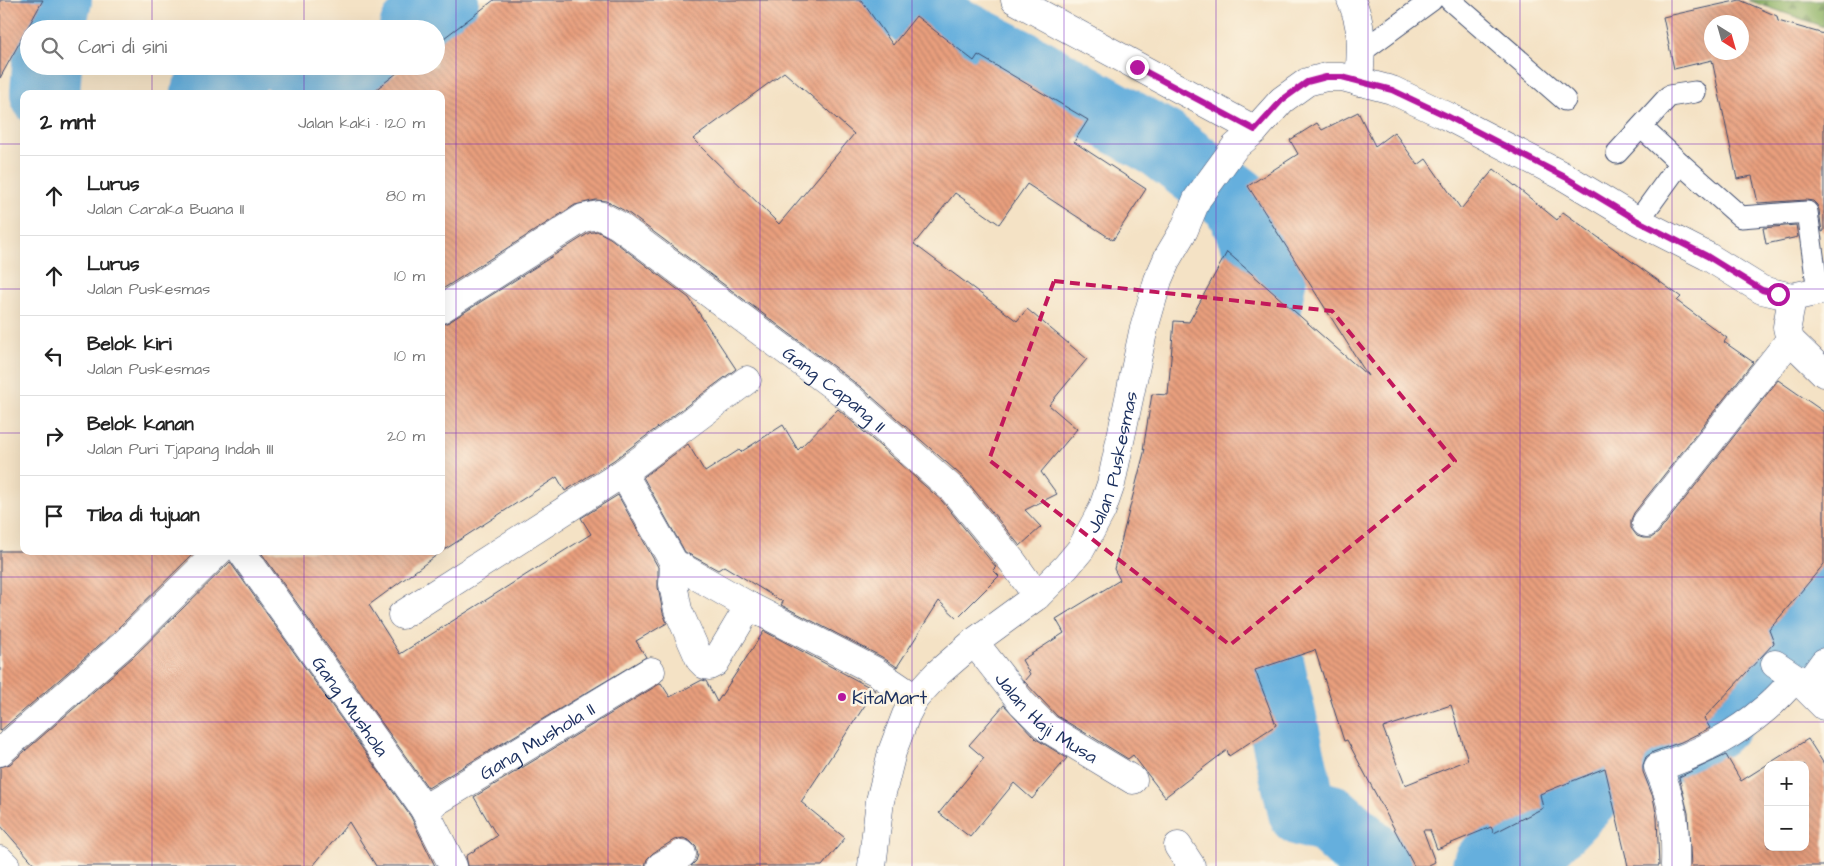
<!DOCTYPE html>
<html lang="id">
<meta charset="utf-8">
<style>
:root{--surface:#fff;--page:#f6f6f6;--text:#222;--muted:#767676;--line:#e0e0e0}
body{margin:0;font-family:"Architects Daughter",sans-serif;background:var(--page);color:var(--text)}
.controls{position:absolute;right:15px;bottom:15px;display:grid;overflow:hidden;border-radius:10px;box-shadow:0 5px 20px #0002}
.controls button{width:45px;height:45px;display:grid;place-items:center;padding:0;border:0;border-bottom:1px solid var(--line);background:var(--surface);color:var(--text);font:25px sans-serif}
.compass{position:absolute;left:1704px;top:15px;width:45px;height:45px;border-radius:50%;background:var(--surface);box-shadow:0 5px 20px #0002;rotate:143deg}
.stop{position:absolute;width:15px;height:15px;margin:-11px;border:4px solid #b5179e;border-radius:50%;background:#fff}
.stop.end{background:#b5179e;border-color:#fff;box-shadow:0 1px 5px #0008}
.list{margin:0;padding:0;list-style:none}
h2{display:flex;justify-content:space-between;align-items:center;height:65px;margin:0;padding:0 20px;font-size:21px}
h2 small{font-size:16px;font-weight:400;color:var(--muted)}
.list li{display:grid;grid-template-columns:32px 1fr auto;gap:15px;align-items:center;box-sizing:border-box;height:80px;padding:0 20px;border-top:1px solid var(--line)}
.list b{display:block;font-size:19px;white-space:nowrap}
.list p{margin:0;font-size:16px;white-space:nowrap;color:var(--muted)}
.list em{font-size:16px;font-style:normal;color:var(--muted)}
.icon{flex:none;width:28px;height:28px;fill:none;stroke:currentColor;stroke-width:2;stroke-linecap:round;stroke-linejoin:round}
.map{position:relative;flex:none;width:1824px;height:866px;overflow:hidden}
.search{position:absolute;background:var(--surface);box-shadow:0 5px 20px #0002;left:20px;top:20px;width:425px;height:55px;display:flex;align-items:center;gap:12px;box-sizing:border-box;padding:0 18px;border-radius:28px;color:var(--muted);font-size:19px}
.panel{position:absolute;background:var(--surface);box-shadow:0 5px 20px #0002;left:20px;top:90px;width:425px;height:465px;border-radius:10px}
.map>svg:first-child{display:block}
.forest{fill:url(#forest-firs);stroke:#567263}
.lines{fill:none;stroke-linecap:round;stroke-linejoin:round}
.river{stroke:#65afdd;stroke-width:70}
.building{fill:url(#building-back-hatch);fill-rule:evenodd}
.lane-casing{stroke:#3c4a6d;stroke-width:23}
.street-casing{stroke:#3c4a6d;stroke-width:29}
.secondary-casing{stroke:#3c4a6d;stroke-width:29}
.lane{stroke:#fff;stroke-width:21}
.street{stroke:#fff;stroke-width:28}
.secondary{stroke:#fff;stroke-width:28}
.route{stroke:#b5179e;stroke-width:6}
.marked{fill:none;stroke:#c2185b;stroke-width:4;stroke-dasharray:10 6;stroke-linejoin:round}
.grid{fill:none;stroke:#7b2cbf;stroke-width:1;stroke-opacity:0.55}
.poi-dot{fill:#b5179e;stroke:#fcf5e5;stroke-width:2}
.labels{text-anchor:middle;stroke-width:5;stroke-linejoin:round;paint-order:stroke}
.street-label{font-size:19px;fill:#1b2f5e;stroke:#fcf5e5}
.poi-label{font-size:19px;fill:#1b2f5e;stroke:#fcf5e5;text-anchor:start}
</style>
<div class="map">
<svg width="1824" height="866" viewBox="0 0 1824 866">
<defs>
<pattern id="forest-firs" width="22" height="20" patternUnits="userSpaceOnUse" patternTransform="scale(1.25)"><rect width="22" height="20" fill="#90b468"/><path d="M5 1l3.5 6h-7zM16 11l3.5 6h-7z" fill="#759359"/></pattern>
<pattern id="building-back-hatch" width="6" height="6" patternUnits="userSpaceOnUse" patternTransform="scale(1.25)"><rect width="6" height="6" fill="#e99f7d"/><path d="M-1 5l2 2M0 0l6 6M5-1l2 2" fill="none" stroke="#bc826a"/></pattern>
</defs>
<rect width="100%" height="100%" fill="#fcf5e5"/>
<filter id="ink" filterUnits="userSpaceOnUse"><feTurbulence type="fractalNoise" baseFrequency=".02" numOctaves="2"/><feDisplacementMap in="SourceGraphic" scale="10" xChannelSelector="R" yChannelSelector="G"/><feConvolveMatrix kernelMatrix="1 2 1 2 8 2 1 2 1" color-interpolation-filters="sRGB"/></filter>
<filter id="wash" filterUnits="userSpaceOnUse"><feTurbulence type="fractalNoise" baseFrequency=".0096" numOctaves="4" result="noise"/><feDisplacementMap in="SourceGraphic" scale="20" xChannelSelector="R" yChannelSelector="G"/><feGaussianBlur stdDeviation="1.12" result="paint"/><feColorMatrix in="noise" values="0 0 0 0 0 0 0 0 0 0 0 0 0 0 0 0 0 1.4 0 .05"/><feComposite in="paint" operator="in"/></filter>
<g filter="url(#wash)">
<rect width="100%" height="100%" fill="#f4e2c5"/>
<path class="forest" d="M 1748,0 L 1824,0 L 1824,27 Z"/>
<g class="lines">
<g class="river">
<path d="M 892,0 L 1034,72 L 1162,144 L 1237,201 L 1272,276 L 1264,317 L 1236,373 L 1235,379"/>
<path d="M 50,29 L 57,0"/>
<path d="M 414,29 L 444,0"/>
<path d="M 294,66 L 324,72 L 359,66"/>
<path d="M 45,94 L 47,66"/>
<path d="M 206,94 L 213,82 L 240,66"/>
<path d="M 1248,570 L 1303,812 L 1330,819 L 1382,866"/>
<path d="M 1487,866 L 1534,847 L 1600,780 L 1712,725 L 1759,675 L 1824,597"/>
</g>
</g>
<g id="blocks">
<g class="building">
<path d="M 0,0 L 43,0 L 0,78 Z"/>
<path d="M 494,0 L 861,0 L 893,45 L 916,16 L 974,61 L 978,55 L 1088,120 L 1074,142 L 1146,189 L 1113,240 L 1027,184 L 999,224 L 955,193 L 914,244 L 1017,321 L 1027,309 L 1087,359 L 1049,405 L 1077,429 L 1041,472 L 1057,494 L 1025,510 L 1041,527 L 1020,546 L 964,478 L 862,388 L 627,212 L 606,201 L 596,200 L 575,205 L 441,290 L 441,94 L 370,94 L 406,66 L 436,66 L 436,44 ZM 784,72 L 854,134 L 779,224 L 693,139 Z"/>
<path d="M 1740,0 L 1777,16 L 1778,21 L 1824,34 L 1824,231 L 1822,232 L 1819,210 L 1817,205 L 1813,201 L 1806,200 L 1758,203 L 1752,176 L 1737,179 L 1712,60 L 1674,69 L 1663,17 ZM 1712,22 L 1742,22 L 1742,52 L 1712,52 Z"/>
<path d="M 1358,112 L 1375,146 L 1394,132 L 1418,165 L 1426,159 L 1461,209 L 1494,169 L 1557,220 L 1563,212 L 1681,297 L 1677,301 L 1727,338 L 1724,342 L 1753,362 L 1634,513 L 1631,520 L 1631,528 L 1637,536 L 1643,538 L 1651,538 L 1658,533 L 1778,380 L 1824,412 L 1824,564 L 1769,630 L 1774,643 L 1704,718 L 1710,728 L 1681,742 L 1653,752 L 1646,757 L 1643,765 L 1643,772 L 1653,797 L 1657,818 L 1659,866 L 1628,866 L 1605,768 L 1540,794 L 1543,808 L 1494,833 L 1491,827 L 1437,849 L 1430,830 L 1423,830 L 1435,862 L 1427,866 L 1414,866 L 1347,740 L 1344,741 L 1315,650 L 1255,670 L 1276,725 L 1229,756 L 1227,750 L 1165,797 L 1133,755 L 1128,759 L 1091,736 L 1088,733 L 1087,734 L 1057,716 L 1024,681 L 1030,674 L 1022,660 L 1064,633 L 1056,619 L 1120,580 L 1114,569 L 1145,449 L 1143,450 L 1152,394 L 1168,395 L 1174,321 L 1189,322 L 1227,252 L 1368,376 L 1248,186 L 1298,154 L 1290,140 L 1317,123 L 1322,130 ZM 1451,705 L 1468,760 L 1405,785 L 1383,728 Z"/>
<path d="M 1796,225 L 1798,237 L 1766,244 L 1763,228 Z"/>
<path d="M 597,231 L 610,238 L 689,298 L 736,369 L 614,460 L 565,491 L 557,477 L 441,552 L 369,605 L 400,654 L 591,534 L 581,518 L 618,495 L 658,567 L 658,587 L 663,613 L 667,623 L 636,641 L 646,657 L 428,788 L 260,551 L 441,551 L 441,325 L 449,322 L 589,233 Z"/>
<path d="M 838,409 L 942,501 L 996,567 L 993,570 L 999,576 L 957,618 L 939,601 L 897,667 L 882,657 L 781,605 L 783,602 L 724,566 L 718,570 L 685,552 L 643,477 L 688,444 L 705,472 L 739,450 L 741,452 L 783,425 L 798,450 Z"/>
<path d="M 0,551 L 196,551 L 112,634 L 0,731 Z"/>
<path d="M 230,562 L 411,817 L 435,866 L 376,866 L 349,822 L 313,866 L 36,866 L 0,825 L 0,767 L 10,764 L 133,657 Z"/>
<path d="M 764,631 L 875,690 L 801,802 L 845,838 L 822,866 L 691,866 L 696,861 L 698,855 L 696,847 L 690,841 L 683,838 L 674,840 L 653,853 L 647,859 L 645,866 L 468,866 L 466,856 L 497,836 L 474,797 L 661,683 L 670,697 L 702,680 L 706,681 L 717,702 Z"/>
<path d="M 1004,705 L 1036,739 L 1067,758 L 1032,799 L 1014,783 L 970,837 L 939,813 L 984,758 L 969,745 Z"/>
<path d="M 1808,739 L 1824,764 L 1824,866 L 1691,866 L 1688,813 L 1679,777 L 1726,755 L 1741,781 ZM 1768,765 L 1805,765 L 1805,847 L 1768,847 Z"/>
</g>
</g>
</g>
<g filter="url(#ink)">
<use href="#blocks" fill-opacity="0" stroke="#3c4a6d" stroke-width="1"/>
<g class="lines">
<defs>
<g id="lane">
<path d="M 1450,0 L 1565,100"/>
<path d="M 1361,52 L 1432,0"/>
<path d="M 1641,127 L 1680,163"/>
<path d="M 1617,153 L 1669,96 L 1695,92"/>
<path d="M 1638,221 L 1680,163 L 1741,217 L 1807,212 L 1818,291"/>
</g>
<g id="street">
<path d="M 1015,0 L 1255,130"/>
<path d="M 1351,0 C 1364,27 1361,53 1359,82"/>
<path d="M 1792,297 L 1787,327 L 1790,340 L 1824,373"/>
<path id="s1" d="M 441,309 L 583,218 L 599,215 L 618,225 L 852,400 L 953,490 L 1012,561 L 1037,596"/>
<path d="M 623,473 L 674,563 L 749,606 L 875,671 L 915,698"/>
<path d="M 1646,523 L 1790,340"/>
<path id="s2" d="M 241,551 L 424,809 L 453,866"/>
<path d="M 674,563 L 673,584 L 678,610 L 700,660 L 705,665 L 709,666 L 715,663 L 749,606"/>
<path d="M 402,615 L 623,473 L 747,380"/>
<path id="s3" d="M 974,642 L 1022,703 L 1047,728 L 1133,780"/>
<path d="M 1775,664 L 1796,678 L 1824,706"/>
<path d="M 1806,687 L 1824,662"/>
<path d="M 0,752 L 123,645 L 219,551"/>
<path id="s4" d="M 424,809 L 651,671"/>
<path d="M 1178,846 L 1191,866"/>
<path d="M 0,860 L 6,866"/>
<path d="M 661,866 L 682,854"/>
<path d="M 1675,866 C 1676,826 1674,804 1658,767 C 1696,756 1736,734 1766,708 C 1777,699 1786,688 1796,678"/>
</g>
<g id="secondary">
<path id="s5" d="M 872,866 L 880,801 L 892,752 L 906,715 L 915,698 L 938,673 L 974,642 L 1037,596 L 1066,567 L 1081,549 L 1102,510 L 1111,484 L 1143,332 L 1158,280 L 1168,257 L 1184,230 L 1197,199 L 1235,147 L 1255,130 L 1282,100 L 1307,82 L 1326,77 L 1342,77 L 1392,90 L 1447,116 L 1565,177 L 1638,221 L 1707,256 L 1762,290 L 1792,297 L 1824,290"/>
</g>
</defs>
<use href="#lane" class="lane-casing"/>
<use href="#street" class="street-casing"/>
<use href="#secondary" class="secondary-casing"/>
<use href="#lane" class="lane"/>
<use href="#street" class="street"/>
<use href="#secondary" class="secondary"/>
</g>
</g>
<g class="lines" filter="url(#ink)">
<path class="route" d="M 1137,67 L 1255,130 L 1282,100 L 1307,82 L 1326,77 L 1342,77 L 1392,90 L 1447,116 L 1565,177 L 1638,221 L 1707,256 L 1762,290 L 1778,294"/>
</g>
<path class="marked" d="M 1054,281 L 1332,311 L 1455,461 L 1230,645 L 989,460 Z"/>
<path class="grid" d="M 152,0 L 152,29M 304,0 L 304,29M 456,0 L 456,866M 608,0 L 608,866M 760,0 L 760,866M 912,0 L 912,866M 1064,0 L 1064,866M 1216,0 L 1216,866M 1368,0 L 1368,866M 1520,0 L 1520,866M 1672,0 L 1672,866M 152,66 L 152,94M 304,66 L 304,94M 0,144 L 24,144M 441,144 L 1824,144M 0,289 L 24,289M 441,289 L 1824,289M 0,433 L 24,433M 441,433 L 1824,433M 152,551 L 152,866M 304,551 L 304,866M 0,577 L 1824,577M 0,722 L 1824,722"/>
<circle class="poi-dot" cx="842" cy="697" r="5"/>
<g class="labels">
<g class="street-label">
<text dy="7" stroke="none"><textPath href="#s1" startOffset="478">Gang Capang II</textPath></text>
<text dy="7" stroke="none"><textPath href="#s5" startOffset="492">Jalan Puskesmas</textPath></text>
<text dy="7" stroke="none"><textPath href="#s2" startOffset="190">Gang Mushola</textPath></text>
<text dy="7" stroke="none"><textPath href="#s3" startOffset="106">Jalan Haji Musa</textPath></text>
<text dy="7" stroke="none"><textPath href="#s4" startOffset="132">Gang Mushola II</textPath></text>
</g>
<g class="poi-label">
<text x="852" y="704">KitaMart</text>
</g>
</g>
</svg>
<div class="controls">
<button>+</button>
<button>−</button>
</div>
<svg class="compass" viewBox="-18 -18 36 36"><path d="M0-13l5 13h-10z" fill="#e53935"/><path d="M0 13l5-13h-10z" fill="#767676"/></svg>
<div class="stop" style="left:1778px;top:294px"></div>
<div class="stop end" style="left:1137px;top:67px"></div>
<div class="search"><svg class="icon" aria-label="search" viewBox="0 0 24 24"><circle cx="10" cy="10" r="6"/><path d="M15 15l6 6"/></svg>Cari di sini</div>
<section class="panel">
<h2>2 mnt<small>Jalan kaki · 120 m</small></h2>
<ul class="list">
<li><svg class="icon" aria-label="ahead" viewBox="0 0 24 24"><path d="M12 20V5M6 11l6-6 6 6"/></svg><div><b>Lurus</b><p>Jalan Caraka Buana II</p></div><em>80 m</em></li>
<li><svg class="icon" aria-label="ahead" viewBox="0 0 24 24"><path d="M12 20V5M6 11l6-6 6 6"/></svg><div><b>Lurus</b><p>Jalan Puskesmas</p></div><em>10 m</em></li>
<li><svg class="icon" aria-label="left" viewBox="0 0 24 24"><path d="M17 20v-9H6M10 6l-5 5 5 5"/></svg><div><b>Belok kiri</b><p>Jalan Puskesmas</p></div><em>10 m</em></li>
<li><svg class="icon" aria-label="right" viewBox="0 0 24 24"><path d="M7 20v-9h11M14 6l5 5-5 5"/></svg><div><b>Belok kanan</b><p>Jalan Puri Tjapang Indah III</p></div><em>20 m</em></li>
<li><svg class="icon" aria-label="arrive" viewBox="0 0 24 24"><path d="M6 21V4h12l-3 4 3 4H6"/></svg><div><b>Tiba di tujuan</b></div></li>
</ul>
</section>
</div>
